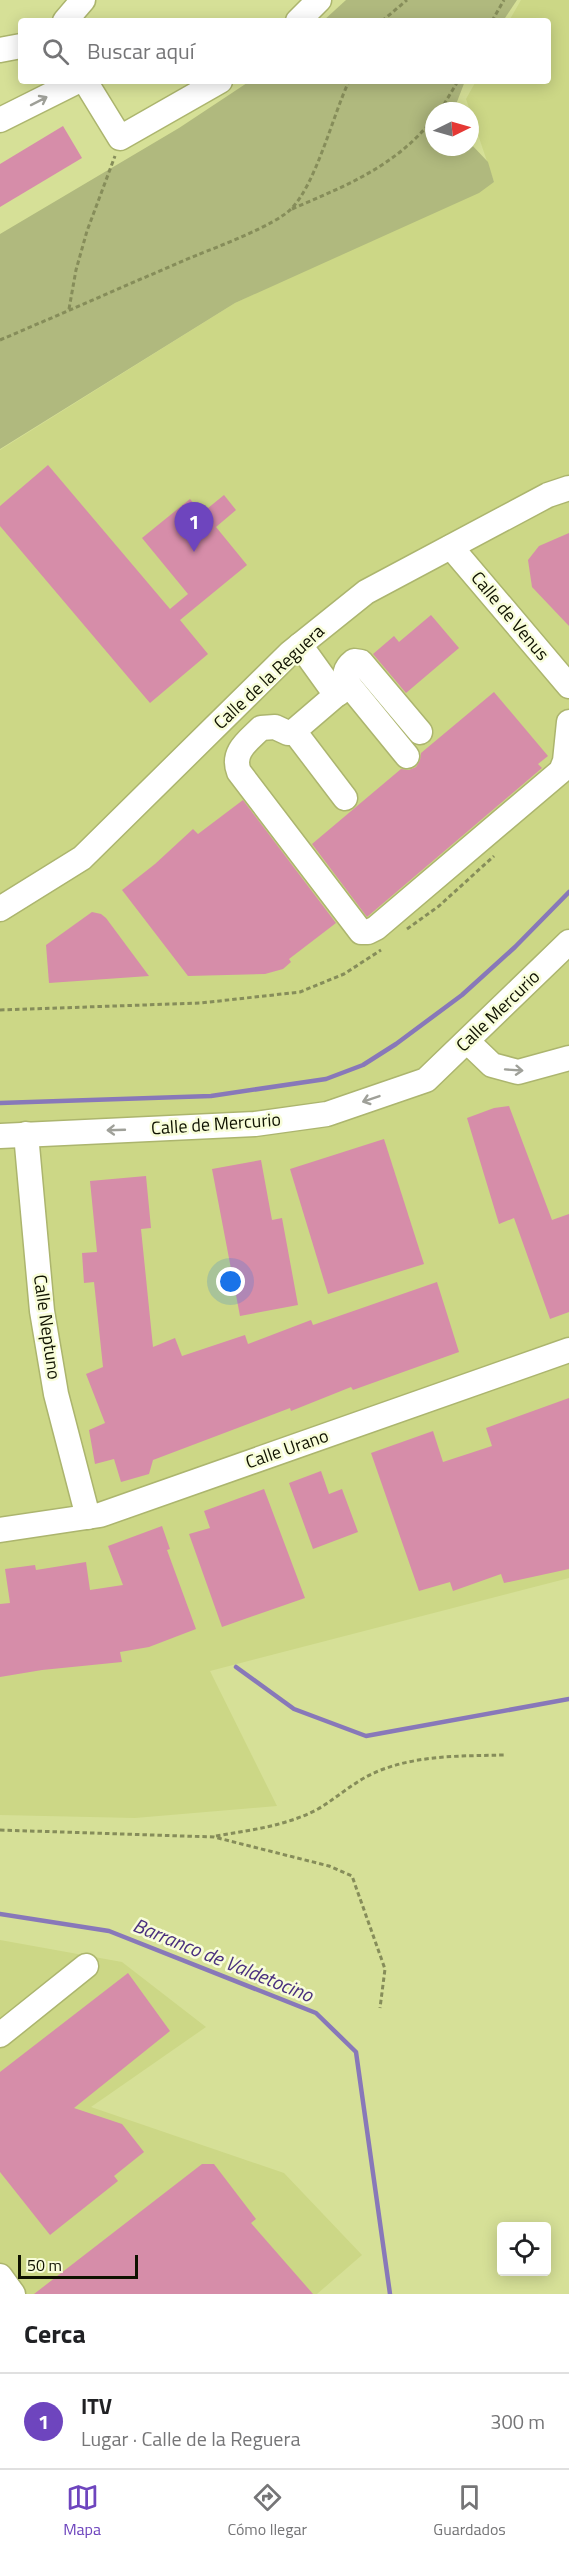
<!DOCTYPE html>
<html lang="es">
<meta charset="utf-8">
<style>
:root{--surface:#fff;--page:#f6f6f6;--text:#202124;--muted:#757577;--line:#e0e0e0;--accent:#6e45be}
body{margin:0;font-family:"Titillium Web",sans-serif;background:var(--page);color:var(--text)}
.controls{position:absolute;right:18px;bottom:18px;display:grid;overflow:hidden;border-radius:6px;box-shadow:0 3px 15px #0003}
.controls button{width:54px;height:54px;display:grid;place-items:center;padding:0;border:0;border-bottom:2px solid var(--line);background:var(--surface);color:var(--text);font:30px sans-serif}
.compass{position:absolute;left:425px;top:102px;width:54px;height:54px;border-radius:50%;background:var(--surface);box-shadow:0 3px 15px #0003;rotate:85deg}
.scale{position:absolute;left:18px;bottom:15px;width:120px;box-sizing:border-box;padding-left:6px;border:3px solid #0f1200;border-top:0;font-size:16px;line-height:21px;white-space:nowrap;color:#0f1200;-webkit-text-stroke:4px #f8fdd9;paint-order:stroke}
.you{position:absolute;left:231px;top:1282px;width:21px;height:21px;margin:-15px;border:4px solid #fff;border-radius:50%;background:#1a73e8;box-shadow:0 0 0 9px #1a73e833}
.badge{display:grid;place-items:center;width:39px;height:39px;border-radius:50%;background:var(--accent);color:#fff;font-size:20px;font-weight:700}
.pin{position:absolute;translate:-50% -50px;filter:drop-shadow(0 2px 3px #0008)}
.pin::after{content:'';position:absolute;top:32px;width:21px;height:18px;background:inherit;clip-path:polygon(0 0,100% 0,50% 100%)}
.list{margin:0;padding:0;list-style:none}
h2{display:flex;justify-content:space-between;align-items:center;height:78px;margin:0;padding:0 24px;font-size:26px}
h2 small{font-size:20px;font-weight:400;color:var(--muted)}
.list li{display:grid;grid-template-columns:39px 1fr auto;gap:18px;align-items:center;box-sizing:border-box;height:96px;padding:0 24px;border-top:2px solid var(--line)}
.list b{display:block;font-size:22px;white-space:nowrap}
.list p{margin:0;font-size:20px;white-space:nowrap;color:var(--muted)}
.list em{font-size:20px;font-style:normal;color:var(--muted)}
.icon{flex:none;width:33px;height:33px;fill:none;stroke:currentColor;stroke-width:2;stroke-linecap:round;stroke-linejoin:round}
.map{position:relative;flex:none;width:569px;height:2294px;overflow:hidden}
.search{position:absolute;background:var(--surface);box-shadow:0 3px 15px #0003;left:18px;right:18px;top:18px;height:66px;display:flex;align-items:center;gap:15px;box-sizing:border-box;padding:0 21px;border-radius:6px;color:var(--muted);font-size:22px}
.sheet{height:174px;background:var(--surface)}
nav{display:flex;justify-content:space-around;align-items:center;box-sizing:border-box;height:84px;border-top:2px solid var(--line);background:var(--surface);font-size:16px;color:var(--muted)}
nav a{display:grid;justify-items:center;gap:3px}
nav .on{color:var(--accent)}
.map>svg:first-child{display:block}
.built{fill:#ccd786}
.green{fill:#b0b97e}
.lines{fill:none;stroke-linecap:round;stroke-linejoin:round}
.stream{stroke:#8878b9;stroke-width:4.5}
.building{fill:#d68da9}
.minor-casing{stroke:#acb56e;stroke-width:27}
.path{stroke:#868d5a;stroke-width:3;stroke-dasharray:4.5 3;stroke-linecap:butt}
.minor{stroke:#fff;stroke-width:24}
.oneway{stroke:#9fa099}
.labels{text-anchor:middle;stroke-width:5;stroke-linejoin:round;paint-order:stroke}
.street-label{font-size:18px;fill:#0f1200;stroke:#f8fdd9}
.water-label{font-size:20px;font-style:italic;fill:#492f7e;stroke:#f8fdd9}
</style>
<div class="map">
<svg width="569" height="2294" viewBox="0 0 569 2294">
<rect width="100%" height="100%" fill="#d6e097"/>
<g class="built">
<path d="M 521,0 L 569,0 L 569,1578 L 210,1671 L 277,1806 L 135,1818 L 0,1815 L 0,450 L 235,303 L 494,182 L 466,99 L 476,81 L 548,81 L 548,21 L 509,21 Z"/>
<path d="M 0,1940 L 122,1962 L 206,2027 L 91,2107 L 284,2173 L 362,2255 L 317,2294 L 0,2294 Z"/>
</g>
<g class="green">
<path d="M 346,0 L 517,0 L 503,21 L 323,21 Z"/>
<path d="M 250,81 L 465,81 L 455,107 L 457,111 L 434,111 L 434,147 L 470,147 L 470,143 L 488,162 L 494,182 L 479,193 L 235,303 L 0,449 L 0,234 L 179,128 Z"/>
</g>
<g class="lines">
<g class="stream">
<path d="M 0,1103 L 211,1096 L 326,1079 L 363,1065 L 396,1044 L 462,995 L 515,947 L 569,892"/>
<path d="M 236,1667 L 294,1709 L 366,1736 L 569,1699"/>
<path d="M 0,1914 L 109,1931 L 316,2013 L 356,2052 L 390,2294"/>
</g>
</g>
<g class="building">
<path d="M 63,126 L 82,158 L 0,207 L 0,164 Z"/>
<path d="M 48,465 L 170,609 L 188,594 L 142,538 L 190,499 L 202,513 L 224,495 L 236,510 L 216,527 L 247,565 L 180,620 L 208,654 L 150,703 L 0,526 L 0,506 Z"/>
<path d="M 569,533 L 569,626 L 532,587 L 528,560 L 539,546 Z"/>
<path d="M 431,615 L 459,648 L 406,693 L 373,654 L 394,636 L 399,642 Z"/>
<path d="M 494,692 L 548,756 L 538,764 L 542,768 L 367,917 L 312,844 L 401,769 L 409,770 L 416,767 L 420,760 L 421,753 Z"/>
<path d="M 243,800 L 336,923 L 289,959 L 291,962 L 283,969 L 265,974 L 188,976 L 122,890 L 155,864 L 193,829 L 198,834 Z"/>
<path d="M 92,912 L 101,914 L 106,918 L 149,976 L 49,983 L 46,945 Z"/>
<path d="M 509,1106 L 552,1220 L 569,1214 L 569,1312 L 550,1319 L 514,1218 L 499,1224 L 467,1118 L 494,1108 Z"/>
<path d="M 384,1139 L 424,1264 L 328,1294 L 290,1169 Z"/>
<path d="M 261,1160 L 272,1220 L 282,1218 L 298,1305 L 240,1316 L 212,1169 Z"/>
<path d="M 146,1176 L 151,1228 L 141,1229 L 153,1347 L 175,1338 L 182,1356 L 245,1335 L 248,1344 L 311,1320 L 313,1325 L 437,1282 L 459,1352 L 353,1390 L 351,1387 L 291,1411 L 290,1408 L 153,1460 L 149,1474 L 121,1482 L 114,1459 L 95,1464 L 89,1430 L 105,1423 L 86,1374 L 103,1367 L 94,1282 L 84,1283 L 82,1253 L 97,1252 L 90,1181 Z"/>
<path d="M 569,1398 L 569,1569 L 504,1583 L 501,1574 L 453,1591 L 450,1582 L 419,1591 L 371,1453 L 433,1431 L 443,1462 L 492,1446 L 486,1428 Z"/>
<path d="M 321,1471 L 329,1494 L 342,1489 L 358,1532 L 313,1549 L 289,1483 Z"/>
<path d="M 264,1489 L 305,1598 L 222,1627 L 189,1534 L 210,1528 L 204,1511 Z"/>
<path d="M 162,1526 L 170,1549 L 167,1550 L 196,1629 L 149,1647 L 120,1652 L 122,1662 L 42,1670 L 0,1677 L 0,1604 L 10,1603 L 5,1569 L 35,1565 L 36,1570 L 86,1562 L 90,1590 L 123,1585 L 108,1546 Z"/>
<path d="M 128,1973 L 170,2031 L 74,2108 L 122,2124 L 144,2152 L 114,2176 L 118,2181 L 50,2235 L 0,2172 L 0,2072 Z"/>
<path d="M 202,2164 L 214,2164 L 256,2219 L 251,2223 L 313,2294 L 34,2294 Z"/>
</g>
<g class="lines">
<defs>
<g id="minor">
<path d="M 65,21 L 83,0"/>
<path d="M 298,21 L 319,0"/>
<path d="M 0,50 L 21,46"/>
<path d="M 85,81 L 120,138 L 220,81"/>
<path d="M 0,120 L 78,81"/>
<path d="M 451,547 L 569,686"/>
<path d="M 300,645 L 336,695 L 294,731 L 288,733 L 275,727 L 261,728 C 248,741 231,752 239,772 L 361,932 L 368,932 L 376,928 L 561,771 L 565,761 L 569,722"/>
<path d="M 349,685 C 343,675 345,668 354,661 L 361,662 L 420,732"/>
<path d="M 338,694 L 349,685 L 407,756"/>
<path d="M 294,731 L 345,798"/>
<path d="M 0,909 L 82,858 L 290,653 L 366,592 L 548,495 L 569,488"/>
<path d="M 468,1042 L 492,1065 L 518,1072 L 569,1058"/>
<path d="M 26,1134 L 42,1311 L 56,1394 L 88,1517"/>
<path d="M 0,1136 L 255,1124 L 327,1114 L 426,1080 L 569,942"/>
<path d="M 0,1530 L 100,1515 L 569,1350"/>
<path d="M 0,2035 L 86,1966"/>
<path d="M 0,2276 L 13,2294"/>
</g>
</defs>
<use href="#minor" class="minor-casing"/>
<g class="path">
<path d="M 382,21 L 407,0"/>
<path d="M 492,21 L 504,0"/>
<path d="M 440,111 L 458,81"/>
<path d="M 292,209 C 347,185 395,167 434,118"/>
<path d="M 69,309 L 76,270 L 87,231 L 115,156"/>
<path d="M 0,340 C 66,312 131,283 197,255 C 220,246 275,225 291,209 C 316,184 333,115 349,81"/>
<path d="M 407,929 L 439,906 L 494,856"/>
<path d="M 0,1010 L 201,1003 L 300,992 L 344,974 L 381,950"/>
<path d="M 0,1830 L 214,1837 L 329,1866 L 352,1876 L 385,1969 L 380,2008"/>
<path d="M 216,1836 C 251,1830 286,1826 318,1809 C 340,1796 355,1780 381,1770 C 420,1755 462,1756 504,1755"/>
</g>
<use href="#minor" class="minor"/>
</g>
<defs><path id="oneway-shaft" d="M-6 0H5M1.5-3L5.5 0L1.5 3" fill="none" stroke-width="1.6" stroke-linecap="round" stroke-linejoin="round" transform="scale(1.5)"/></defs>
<g class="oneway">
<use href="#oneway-shaft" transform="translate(39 101) rotate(-27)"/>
<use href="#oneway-shaft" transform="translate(514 1070) rotate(4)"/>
<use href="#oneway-shaft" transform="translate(371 1099) rotate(161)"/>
<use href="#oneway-shaft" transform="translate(116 1130) rotate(178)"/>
</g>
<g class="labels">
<g class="street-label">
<text transform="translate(510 616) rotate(50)" y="6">Calle de Venus</text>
<text transform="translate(269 677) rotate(-43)" y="6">Calle de la Reguera</text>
<text transform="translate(498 1011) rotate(-44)" y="6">Calle Mercurio</text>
<text transform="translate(216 1124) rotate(-4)" y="6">Calle de Mercurio</text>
<text transform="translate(47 1327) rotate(82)" y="6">Calle Neptuno</text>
<text transform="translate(287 1449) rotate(-19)" y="6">Calle Urano</text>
</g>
<g class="water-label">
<text transform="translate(223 1960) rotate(22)" y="7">Barranco de Valdetocino</text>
</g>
</g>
</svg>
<div class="controls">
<button><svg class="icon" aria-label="locate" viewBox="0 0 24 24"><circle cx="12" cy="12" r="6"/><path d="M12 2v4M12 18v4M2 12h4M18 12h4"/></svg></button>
</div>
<svg class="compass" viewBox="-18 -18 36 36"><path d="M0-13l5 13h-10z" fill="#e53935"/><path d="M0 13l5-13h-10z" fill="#757577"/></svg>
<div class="scale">50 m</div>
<div class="you"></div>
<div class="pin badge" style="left:194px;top:552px">1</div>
<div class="search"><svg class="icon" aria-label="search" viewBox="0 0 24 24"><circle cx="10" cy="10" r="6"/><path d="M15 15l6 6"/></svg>Buscar aquí</div>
</div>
<section class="sheet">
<h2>Cerca<small></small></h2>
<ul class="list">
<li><span class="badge">1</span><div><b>ITV</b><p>Lugar · Calle de la Reguera</p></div><em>300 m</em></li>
</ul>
</section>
<nav>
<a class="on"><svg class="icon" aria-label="map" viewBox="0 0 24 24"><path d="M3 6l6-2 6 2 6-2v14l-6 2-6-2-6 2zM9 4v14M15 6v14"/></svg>Mapa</a>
<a><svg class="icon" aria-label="directions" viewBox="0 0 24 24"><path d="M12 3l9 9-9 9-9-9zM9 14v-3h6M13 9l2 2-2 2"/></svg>Cómo llegar</a>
<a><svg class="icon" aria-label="saved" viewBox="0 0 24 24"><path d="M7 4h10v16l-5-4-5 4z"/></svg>Guardados</a>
</nav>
